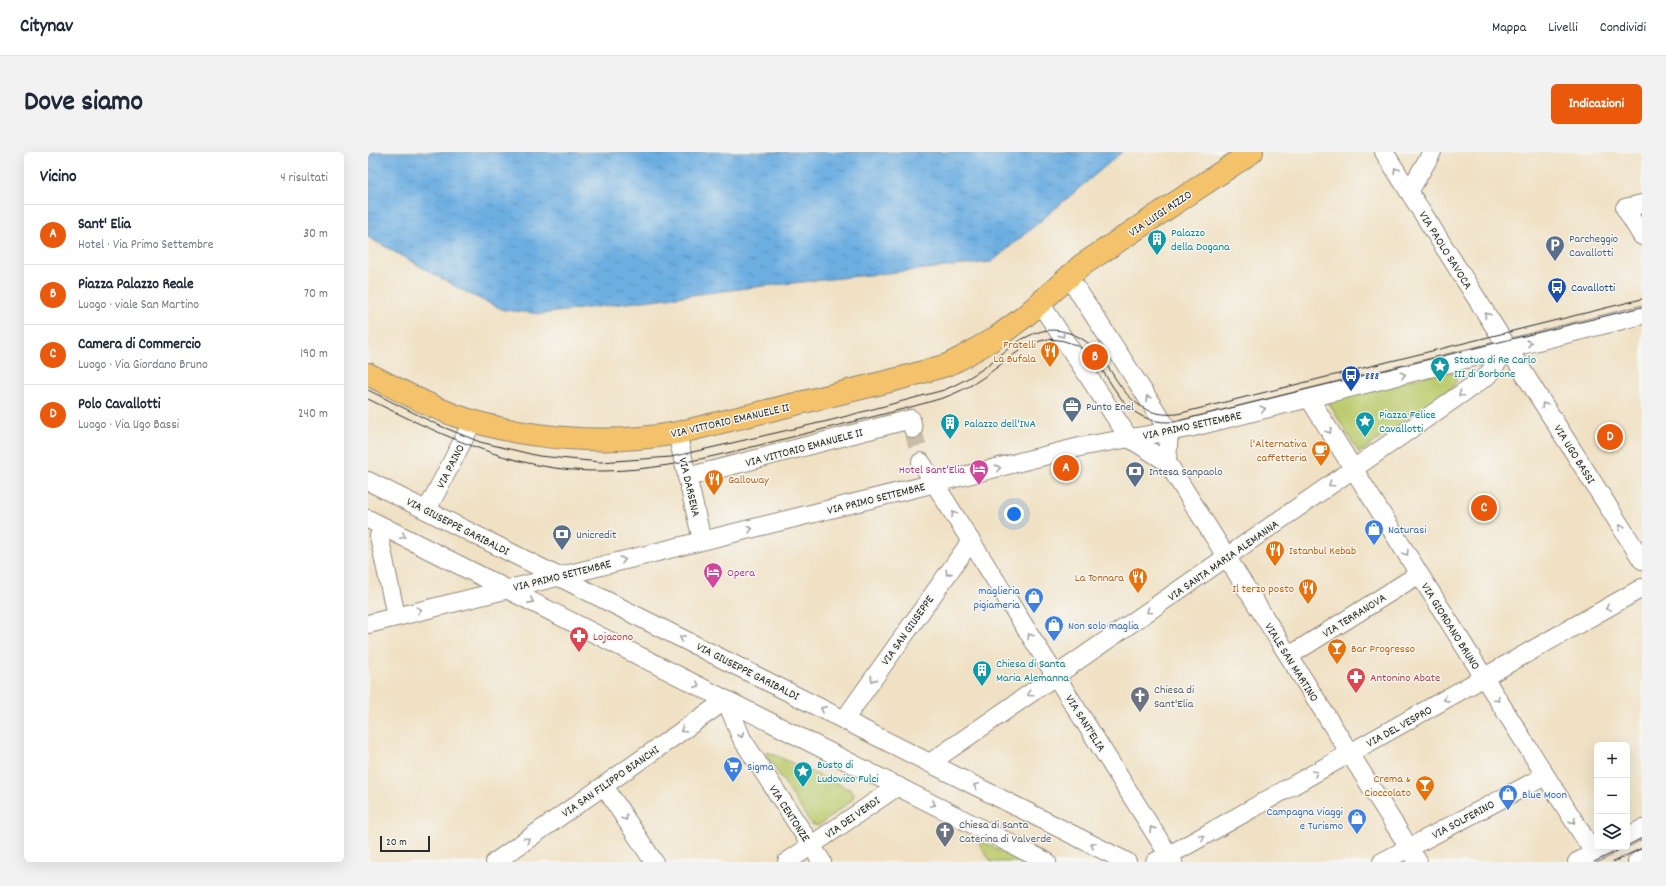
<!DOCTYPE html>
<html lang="it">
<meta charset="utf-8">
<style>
:root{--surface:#fff;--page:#f2f2f3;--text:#1f2937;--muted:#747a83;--line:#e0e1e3;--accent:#ea580c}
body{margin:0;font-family:Dekko,sans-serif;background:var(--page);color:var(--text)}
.controls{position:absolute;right:12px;bottom:12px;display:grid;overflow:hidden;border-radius:6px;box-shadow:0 4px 16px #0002}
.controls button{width:36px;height:36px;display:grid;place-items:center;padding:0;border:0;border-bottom:1px solid var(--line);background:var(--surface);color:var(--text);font:20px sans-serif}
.scale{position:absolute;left:12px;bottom:10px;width:50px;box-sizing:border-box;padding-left:4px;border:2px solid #2b2b2b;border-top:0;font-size:11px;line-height:14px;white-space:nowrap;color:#2b2b2b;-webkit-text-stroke:3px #f6f6f2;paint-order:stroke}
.you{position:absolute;left:646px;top:362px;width:14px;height:14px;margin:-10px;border:3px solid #fff;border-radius:50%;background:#1a73e8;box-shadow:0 0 0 6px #1a73e833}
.badge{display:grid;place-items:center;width:26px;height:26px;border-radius:50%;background:var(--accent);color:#fff;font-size:13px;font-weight:700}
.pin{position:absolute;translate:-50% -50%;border:2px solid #fff;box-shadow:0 1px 4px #0006}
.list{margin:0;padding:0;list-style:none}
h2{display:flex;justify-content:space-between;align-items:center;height:52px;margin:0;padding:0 16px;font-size:17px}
h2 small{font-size:13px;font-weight:400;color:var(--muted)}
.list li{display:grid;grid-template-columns:26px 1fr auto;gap:12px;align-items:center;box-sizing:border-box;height:60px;padding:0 16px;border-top:1px solid var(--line)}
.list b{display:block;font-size:15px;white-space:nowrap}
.list p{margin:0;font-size:13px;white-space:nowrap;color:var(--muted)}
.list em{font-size:13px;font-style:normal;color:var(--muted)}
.icon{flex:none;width:22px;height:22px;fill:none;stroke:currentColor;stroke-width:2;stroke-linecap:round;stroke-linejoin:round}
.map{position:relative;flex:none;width:1274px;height:710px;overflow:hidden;border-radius:6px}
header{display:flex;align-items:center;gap:24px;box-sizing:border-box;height:56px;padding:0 20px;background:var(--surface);border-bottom:1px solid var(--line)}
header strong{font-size:19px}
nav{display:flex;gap:22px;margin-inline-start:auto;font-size:14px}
.intro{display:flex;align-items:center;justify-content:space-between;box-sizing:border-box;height:96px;padding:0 24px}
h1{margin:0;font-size:28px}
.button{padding:10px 18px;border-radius:6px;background:var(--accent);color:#fff;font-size:14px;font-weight:700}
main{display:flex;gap:24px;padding:0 24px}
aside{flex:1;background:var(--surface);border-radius:6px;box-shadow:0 4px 16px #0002}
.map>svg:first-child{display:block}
.park{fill:#bdcc6f;stroke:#747c4d}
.water{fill:url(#water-ripples);stroke:#4c6c86}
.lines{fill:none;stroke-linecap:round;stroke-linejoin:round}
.minor-tunnel{stroke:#c9bda5;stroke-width:18;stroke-dasharray:18 9;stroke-linecap:butt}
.minor-casing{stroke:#8e8678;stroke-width:20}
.major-casing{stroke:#8e8678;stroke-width:24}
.minor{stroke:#fff;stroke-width:18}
.major{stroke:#f3c26a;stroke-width:22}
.tram{stroke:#2b2b2b;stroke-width:1}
.oneway{stroke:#a0a0a0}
.labels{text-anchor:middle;stroke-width:3;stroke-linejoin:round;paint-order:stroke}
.street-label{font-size:12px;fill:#2b2b2b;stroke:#f6f6f2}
.culture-label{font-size:12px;fill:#0d838f;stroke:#f6f6f2;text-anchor:start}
.service-label{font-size:12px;fill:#4e5e75;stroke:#f6f6f2;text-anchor:start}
.transit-label{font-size:12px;fill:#164399;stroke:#f6f6f2;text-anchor:start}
.food-label{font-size:12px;fill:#c56008;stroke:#f6f6f2;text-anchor:end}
.hotel-label{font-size:12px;fill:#b23c85;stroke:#f6f6f2;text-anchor:end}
.shop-label{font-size:12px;fill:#366cbe;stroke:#f6f6f2;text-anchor:start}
.health-label{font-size:12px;fill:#be3a42;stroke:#f6f6f2;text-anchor:start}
.worship-label{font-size:12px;fill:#5b616d;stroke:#f6f6f2;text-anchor:start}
</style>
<header>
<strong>Citynav</strong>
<nav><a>Mappa</a><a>Livelli</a><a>Condividi</a></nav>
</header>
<div class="intro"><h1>Dove siamo</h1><a class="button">Indicazioni</a></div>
<main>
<aside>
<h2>Vicino<small>4 risultati</small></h2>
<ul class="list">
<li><span class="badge">A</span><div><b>Sant' Elia</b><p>Hotel · Via Primo Settembre</p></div><em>30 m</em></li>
<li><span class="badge">B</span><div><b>Piazza Palazzo Reale</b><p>Luogo · viale San Martino</p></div><em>70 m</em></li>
<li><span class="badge">C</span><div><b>Camera di Commercio</b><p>Luogo · Via Giordano Bruno</p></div><em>190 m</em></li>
<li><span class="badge">D</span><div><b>Polo Cavallotti</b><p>Luogo · Via Ugo Bassi</p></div><em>240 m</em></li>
</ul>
</aside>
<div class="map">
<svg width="1274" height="710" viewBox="0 0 1274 710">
<defs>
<pattern id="water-ripples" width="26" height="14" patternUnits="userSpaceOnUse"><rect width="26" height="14" fill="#6daee1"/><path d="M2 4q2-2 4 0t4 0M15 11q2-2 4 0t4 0" fill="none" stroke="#5a8eb7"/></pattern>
</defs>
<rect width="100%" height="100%" fill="#f6f6f2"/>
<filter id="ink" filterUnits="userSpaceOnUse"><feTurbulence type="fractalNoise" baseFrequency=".025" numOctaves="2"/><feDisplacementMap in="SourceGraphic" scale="8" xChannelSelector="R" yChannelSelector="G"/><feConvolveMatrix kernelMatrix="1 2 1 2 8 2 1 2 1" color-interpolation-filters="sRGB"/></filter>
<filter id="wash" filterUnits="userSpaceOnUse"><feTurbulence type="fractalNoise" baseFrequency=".012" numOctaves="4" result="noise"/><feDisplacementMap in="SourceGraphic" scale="16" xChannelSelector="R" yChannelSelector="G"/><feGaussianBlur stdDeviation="0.9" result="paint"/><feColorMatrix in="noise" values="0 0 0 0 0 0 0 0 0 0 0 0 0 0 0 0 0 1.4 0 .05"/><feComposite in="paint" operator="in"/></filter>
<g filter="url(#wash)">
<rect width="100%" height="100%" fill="#f0e1c4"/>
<g class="park">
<path d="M 1081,218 L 1088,225 L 1088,231 L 1085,235 L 991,301 L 959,248 Z"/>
<path d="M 400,600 L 483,638 L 486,643 L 484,648 L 450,674 L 443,672 L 398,602 Z"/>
<path d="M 607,685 L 653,710 L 623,710 Z"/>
</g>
<path class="water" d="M 0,0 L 754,0 L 624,110 L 387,135 L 173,162 L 136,158 L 99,141 L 0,85 Z"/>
</g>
<g filter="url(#ink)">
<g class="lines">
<path class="minor-tunnel" d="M 545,277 L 553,310"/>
<defs>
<g id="minor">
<path d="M 1016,0 L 1274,408"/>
<path d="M 1041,40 L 1064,0"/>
<path d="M 1274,52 L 1257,56 L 1274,84"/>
<path d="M 701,125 L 801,279 L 799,310"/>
<path d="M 672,151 L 761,286 L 799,310 L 1050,710"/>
<path d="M 941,246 L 1226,701"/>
<path d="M 309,281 L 334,388"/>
<path d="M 553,310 L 805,710"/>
<path d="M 319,325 L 543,267 L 545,277"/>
<path d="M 0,329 L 759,710"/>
<path d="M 59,358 L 105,269"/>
<path d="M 0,367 L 679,710"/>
<path d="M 16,375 L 11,384 L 28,464"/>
<path d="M 0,472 L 716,294 L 821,276 L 1274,163"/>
<path d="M 921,504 L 1051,422"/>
<path d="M 476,568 L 603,389"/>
<path d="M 562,611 L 1119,224 L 1140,196"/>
<path d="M 236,634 L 286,710"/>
<path d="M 1259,685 L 1274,677"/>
<path d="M 127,710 L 358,548 L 374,587 L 454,710"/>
<path d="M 419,710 L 530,634"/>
<path d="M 787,710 L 816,695 L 1274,436"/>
<path d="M 1014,710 L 1177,624"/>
<path d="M 1209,710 L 1239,695"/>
<path d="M 1269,710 L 1274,707"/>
</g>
<path id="major" d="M 0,222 C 28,236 56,252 86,263 C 153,287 238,294 309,281 L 530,227 L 579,213 L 593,206 L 629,185 L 656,165 L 714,113 L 884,0"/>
</defs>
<use href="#minor" class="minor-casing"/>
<use href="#major" class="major-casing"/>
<use href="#minor" class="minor"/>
<use href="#major" class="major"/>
<g class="tram">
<path d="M 0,238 L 70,273 L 112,290 L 171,304 L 232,310 L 303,305 L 464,268 L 576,238 C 590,232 603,225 616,216 C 633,203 650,186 671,180 C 680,177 690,178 698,180 C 740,191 742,236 774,255 C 785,262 797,263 809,262 L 1274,147"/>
<path d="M 0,247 C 55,274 108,300 169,313 C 258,331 342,305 428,284 C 478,271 528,260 578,245 C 593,239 607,232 620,222 C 637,210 652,195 672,189 C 680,187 688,187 696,189 C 748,201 739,274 806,270 L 1274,155"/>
<path d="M 1259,694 L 1274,686"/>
<path d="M 1226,710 L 1257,695"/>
<path d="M 1245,710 L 1274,696"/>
</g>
</g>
<defs><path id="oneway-chevron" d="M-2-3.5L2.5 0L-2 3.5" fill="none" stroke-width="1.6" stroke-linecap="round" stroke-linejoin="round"/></defs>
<g class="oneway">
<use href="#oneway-chevron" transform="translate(1028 18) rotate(-122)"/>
<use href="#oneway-chevron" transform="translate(1119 163) rotate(-122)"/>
<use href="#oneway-chevron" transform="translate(694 183) rotate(57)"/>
<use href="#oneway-chevron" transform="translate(1161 191) rotate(-14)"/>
<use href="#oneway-chevron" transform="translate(1035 223) rotate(-14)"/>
<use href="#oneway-chevron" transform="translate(1093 242) rotate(145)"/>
<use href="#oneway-chevron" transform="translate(780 246) rotate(-123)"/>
<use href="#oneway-chevron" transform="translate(1176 253) rotate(-122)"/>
<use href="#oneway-chevron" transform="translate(895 257) rotate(-14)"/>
<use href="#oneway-chevron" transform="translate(961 279) rotate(58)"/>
<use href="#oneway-chevron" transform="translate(630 316) rotate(-14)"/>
<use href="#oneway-chevron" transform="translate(963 332) rotate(145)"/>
<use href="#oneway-chevron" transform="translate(586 362) rotate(-122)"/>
<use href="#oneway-chevron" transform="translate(1253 375) rotate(-122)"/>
<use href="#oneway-chevron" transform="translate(382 377) rotate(-14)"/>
<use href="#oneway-chevron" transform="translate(35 384) rotate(27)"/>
<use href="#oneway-chevron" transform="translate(1038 401) rotate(58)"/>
<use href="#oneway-chevron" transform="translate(255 408) rotate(-14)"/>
<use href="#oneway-chevron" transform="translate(580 421) rotate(125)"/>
<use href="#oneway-chevron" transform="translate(163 449) rotate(27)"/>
<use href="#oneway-chevron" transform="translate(1240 456) rotate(150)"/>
<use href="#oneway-chevron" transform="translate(51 458) rotate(-14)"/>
<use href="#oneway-chevron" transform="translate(781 459) rotate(145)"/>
<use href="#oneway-chevron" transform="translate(662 484) rotate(-122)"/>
<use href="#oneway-chevron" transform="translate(314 486) rotate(-153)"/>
<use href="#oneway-chevron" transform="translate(505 527) rotate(125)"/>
<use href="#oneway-chevron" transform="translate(329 533) rotate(27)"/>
<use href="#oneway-chevron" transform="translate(662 542) rotate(145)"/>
<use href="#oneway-chevron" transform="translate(1078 547) rotate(151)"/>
<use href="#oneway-chevron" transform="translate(1129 547) rotate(58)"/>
<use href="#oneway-chevron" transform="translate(455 557) rotate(-153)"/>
<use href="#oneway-chevron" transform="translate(315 578) rotate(145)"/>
<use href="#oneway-chevron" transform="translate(373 583) rotate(65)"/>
<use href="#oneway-chevron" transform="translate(947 621) rotate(-30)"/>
<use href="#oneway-chevron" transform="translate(608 634) rotate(-153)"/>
<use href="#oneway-chevron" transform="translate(565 652) rotate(27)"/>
<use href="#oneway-chevron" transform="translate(257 666) rotate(56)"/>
<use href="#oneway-chevron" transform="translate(1205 669) rotate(58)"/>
<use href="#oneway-chevron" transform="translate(784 677) rotate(-122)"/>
<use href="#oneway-chevron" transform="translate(834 685) rotate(-30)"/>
<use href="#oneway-chevron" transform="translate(159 688) rotate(-35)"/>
<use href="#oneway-chevron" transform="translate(725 693) rotate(-153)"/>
</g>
</g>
<defs>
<symbol id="building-pin" viewBox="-11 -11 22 30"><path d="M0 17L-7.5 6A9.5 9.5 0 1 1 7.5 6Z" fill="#0f9aa8" stroke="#f6f6f2"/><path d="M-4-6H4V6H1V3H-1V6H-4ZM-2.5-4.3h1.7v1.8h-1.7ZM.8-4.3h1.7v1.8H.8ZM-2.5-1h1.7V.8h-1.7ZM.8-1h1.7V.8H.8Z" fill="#fff"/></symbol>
<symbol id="parking-pin" viewBox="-11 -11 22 30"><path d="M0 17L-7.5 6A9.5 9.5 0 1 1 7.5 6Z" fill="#5c6f8a" stroke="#f6f6f2"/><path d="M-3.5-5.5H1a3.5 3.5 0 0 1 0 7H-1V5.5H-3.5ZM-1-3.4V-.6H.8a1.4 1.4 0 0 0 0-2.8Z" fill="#fff"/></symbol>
<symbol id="bus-pin" viewBox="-11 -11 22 30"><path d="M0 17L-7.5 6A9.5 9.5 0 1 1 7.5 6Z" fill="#1a4fb4" stroke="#f6f6f2"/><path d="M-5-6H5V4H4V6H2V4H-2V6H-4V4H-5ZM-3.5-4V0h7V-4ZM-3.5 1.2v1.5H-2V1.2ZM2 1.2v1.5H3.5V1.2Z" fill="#fff"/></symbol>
<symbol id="restaurant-pin" viewBox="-11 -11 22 30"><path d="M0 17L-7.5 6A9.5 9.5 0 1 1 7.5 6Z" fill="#e8710a" stroke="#f6f6f2"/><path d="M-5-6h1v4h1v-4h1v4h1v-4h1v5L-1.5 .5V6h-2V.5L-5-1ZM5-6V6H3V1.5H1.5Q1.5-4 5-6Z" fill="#fff"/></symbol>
<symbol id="sight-pin" viewBox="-11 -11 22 30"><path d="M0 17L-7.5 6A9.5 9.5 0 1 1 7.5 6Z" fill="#0f9aa8" stroke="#f6f6f2"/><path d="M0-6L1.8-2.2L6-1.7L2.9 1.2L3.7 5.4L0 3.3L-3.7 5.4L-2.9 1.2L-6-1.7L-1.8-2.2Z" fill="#fff"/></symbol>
<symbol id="office-pin" viewBox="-11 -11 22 30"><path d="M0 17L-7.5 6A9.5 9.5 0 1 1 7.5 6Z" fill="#5c6f8a" stroke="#f6f6f2"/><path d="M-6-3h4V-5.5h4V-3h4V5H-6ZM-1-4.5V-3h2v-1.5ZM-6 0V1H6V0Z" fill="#fff"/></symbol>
<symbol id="cafe-pin" viewBox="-11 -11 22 30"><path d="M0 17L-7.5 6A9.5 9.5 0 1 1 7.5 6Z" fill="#e8710a" stroke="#f6f6f2"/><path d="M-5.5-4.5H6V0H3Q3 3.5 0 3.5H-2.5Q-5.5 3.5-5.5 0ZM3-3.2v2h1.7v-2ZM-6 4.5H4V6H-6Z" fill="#fff"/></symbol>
<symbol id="hotel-pin" viewBox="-11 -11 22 30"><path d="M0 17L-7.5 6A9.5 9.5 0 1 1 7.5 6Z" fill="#d1479c" stroke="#f6f6f2"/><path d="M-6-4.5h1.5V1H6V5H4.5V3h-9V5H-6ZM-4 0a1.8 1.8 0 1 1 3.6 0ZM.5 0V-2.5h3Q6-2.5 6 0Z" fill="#fff"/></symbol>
<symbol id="bank-pin" viewBox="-11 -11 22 30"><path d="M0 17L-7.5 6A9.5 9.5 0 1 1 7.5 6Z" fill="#5c6f8a" stroke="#f6f6f2"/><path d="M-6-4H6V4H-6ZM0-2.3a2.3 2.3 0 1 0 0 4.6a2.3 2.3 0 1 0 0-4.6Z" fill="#fff"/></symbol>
<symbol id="shop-pin" viewBox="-11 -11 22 30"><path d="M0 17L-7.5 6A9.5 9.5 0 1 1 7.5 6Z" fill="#3f7fe0" stroke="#f6f6f2"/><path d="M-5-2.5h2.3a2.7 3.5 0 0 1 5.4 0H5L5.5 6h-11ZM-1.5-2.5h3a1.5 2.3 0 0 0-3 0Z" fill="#fff"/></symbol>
<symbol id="pharmacy-pin" viewBox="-11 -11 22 30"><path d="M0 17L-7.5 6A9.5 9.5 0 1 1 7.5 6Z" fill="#e0444e" stroke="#f6f6f2"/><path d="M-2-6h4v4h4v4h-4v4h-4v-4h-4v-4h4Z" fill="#fff"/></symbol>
<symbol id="bar-pin" viewBox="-11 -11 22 30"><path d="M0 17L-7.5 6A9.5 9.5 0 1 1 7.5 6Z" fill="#e8710a" stroke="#f6f6f2"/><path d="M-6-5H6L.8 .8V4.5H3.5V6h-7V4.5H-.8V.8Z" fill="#fff"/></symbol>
<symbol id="church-pin" viewBox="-11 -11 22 30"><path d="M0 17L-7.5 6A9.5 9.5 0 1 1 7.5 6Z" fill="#6b7280" stroke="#f6f6f2"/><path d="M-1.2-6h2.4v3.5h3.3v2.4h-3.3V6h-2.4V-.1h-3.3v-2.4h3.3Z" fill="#fff"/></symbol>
<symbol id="supermarket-pin" viewBox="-11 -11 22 30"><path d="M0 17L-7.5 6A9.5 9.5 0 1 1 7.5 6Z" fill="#3f7fe0" stroke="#f6f6f2"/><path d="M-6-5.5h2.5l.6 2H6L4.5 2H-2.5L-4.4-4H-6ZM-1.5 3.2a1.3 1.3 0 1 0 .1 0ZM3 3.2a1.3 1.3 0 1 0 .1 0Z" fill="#fff"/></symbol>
</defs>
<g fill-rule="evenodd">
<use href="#building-pin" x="778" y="76" width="22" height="30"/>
<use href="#parking-pin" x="1176" y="82" width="22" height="30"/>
<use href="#bus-pin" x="1178" y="124" width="22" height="30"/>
<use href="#restaurant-pin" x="671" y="188" width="22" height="30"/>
<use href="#sight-pin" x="1061" y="203" width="22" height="30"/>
<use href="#bus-pin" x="972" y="212" width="22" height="30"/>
<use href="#office-pin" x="693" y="243" width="22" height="30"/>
<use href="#sight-pin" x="986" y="258" width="22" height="30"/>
<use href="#building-pin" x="571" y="260" width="22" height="30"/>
<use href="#cafe-pin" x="942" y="287" width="22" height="30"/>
<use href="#hotel-pin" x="600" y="306" width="22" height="30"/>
<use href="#bank-pin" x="756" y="308" width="22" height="30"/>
<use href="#restaurant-pin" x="335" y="316" width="22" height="30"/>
<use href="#shop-pin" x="995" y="366" width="22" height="30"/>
<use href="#bank-pin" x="183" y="371" width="22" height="30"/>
<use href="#restaurant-pin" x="896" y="387" width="22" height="30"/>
<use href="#hotel-pin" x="334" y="409" width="22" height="30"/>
<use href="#restaurant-pin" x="759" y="414" width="22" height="30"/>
<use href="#restaurant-pin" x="929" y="425" width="22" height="30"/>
<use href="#shop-pin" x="655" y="434" width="22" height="30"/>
<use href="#shop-pin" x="675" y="462" width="22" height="30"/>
<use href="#pharmacy-pin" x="200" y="473" width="22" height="30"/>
<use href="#bar-pin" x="958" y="485" width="22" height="30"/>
<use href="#building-pin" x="603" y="507" width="22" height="30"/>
<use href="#pharmacy-pin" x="977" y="514" width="22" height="30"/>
<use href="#church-pin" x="761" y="533" width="22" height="30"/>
<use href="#supermarket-pin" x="354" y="603" width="22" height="30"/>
<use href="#sight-pin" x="424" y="608" width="22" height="30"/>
<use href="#bar-pin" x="1046" y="622" width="22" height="30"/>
<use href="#shop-pin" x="1129" y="631" width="22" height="30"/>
<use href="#shop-pin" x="978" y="655" width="22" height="30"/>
<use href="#church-pin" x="566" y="668" width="22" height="30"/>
</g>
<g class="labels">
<g class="street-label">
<text transform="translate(792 61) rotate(-34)" y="4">VIA LUIGI RIZZO</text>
<text transform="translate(1078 98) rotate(58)" y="4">VIA PAOLO SAVOCA</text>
<text transform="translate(362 268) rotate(-13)" y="4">VIA VITTORIO EMANUELE II</text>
<text transform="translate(824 273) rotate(-12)" y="4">VIA PRIMO SETTEMBRE</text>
<text transform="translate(436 295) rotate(-15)" y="4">VIA VITTORIO EMANUELE II</text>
<text transform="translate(1207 302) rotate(58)" y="4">VIA UGO BASSI</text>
<text transform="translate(82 314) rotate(-63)" y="4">VIA PAINO</text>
<text transform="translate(322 335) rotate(77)" y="4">VIA DARSENA</text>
<text transform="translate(508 346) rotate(-14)" y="4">VIA PRIMO SETTEMBRE</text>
<text transform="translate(90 374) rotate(27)" y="4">VIA GIUSEPPE GARIBALDI</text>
<text transform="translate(855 408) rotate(-35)" y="4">VIA SANTA MARIA ALEMANNA</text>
<text transform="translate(194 423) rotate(-14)" y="4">VIA PRIMO SETTEMBRE</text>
<text transform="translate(986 463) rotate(-32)" y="4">VIA TERRANOVA</text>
<text transform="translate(1083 474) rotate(58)" y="4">VIA GIORDANO BRUNO</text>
<text transform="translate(539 478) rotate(-55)" y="4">VIA SAN GIUSEPPE</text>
<text transform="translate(924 510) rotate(58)" y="4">VIALE SAN MARTINO</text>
<text transform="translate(380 519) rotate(27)" y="4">VIA GIUSEPPE GARIBALDI</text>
<text transform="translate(718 571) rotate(58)" y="4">VIA SANT'ELIA</text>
<text transform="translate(1031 574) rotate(-29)" y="4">VIA DEL VESPRO</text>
<text transform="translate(242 629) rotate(-35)" y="4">VIA SAN FILIPPO BIANCHI</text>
<text transform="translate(422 661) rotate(57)" y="4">VIA CENTONZE</text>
<text transform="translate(484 665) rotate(-35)" y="4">VIA DEI VERDI</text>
<text transform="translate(1095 667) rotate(-28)" y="4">VIA SOLFERINO</text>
</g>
<g class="culture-label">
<text x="803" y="84">Palazzo<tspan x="803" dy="14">della Dogana</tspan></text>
<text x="1086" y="211">Statua di Re Carlo<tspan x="1086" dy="14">III di Borbone</tspan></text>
<text x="1011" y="266">Piazza Felice<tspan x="1011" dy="14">Cavallotti</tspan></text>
<text x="596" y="275">Palazzo dell'INA</text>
<text x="628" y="515">Chiesa di Santa<tspan x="628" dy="14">Maria Alemanna</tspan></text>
<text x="449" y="616">Busto di<tspan x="449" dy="14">Ludovico Fulci</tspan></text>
</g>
<g class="service-label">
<text x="1201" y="90">Parcheggio<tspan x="1201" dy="14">Cavallotti</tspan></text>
<text x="718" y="258">Punto Enel</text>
<text x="781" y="323">Intesa Sanpaolo</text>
<text x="208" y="386">Unicredit</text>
</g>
<g class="transit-label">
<text x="1203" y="139">Cavallotti</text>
<text x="997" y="227">888</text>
</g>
<g class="food-label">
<text x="668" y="196">Fratelli<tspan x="668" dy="14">La Bufala</tspan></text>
<text x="939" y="295">l'Alternativa<tspan x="939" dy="14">caffetteria</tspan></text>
<text x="360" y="331" text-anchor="start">Galloway</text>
<text x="921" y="402" text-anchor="start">Istanbul Kebab</text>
<text x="756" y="429">La Tonnara</text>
<text x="926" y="440">Il terzo posto</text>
<text x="983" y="500" text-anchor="start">Bar Progresso</text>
<text x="1043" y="630">Crema &amp;<tspan x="1043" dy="14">Cioccolato</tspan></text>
</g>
<g class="hotel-label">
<text x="597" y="321">Hotel Sant‘Elia</text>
<text x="359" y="424" text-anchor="start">Opera</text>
</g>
<g class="shop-label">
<text x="1020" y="381">Naturasi</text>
<text x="652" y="442" text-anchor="end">maglieria<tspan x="652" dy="14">pigiameria</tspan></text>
<text x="700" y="477">Non solo maglia</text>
<text x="379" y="618">Sigma</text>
<text x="1154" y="646">Blue Moon</text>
<text x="975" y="663" text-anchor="end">Campagna Viaggi<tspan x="975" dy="14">e Turismo</tspan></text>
</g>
<g class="health-label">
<text x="225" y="488">Lojacono</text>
<text x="1002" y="529">Antonino Abate</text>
</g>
<g class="worship-label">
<text x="786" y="541">Chiesa di<tspan x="786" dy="14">Sant'Elia</tspan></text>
<text x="591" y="676">Chiesa di Santa<tspan x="591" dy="14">Caterina di Valverde</tspan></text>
</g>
</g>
</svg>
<div class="controls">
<button>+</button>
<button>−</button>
<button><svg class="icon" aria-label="layers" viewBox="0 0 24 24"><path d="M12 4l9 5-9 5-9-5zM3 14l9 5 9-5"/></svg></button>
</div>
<div class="scale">20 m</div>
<div class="you"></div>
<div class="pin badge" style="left:698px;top:316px">A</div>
<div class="pin badge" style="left:727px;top:205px">B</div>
<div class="pin badge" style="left:1116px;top:356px">C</div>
<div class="pin badge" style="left:1242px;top:285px">D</div>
</div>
</main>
